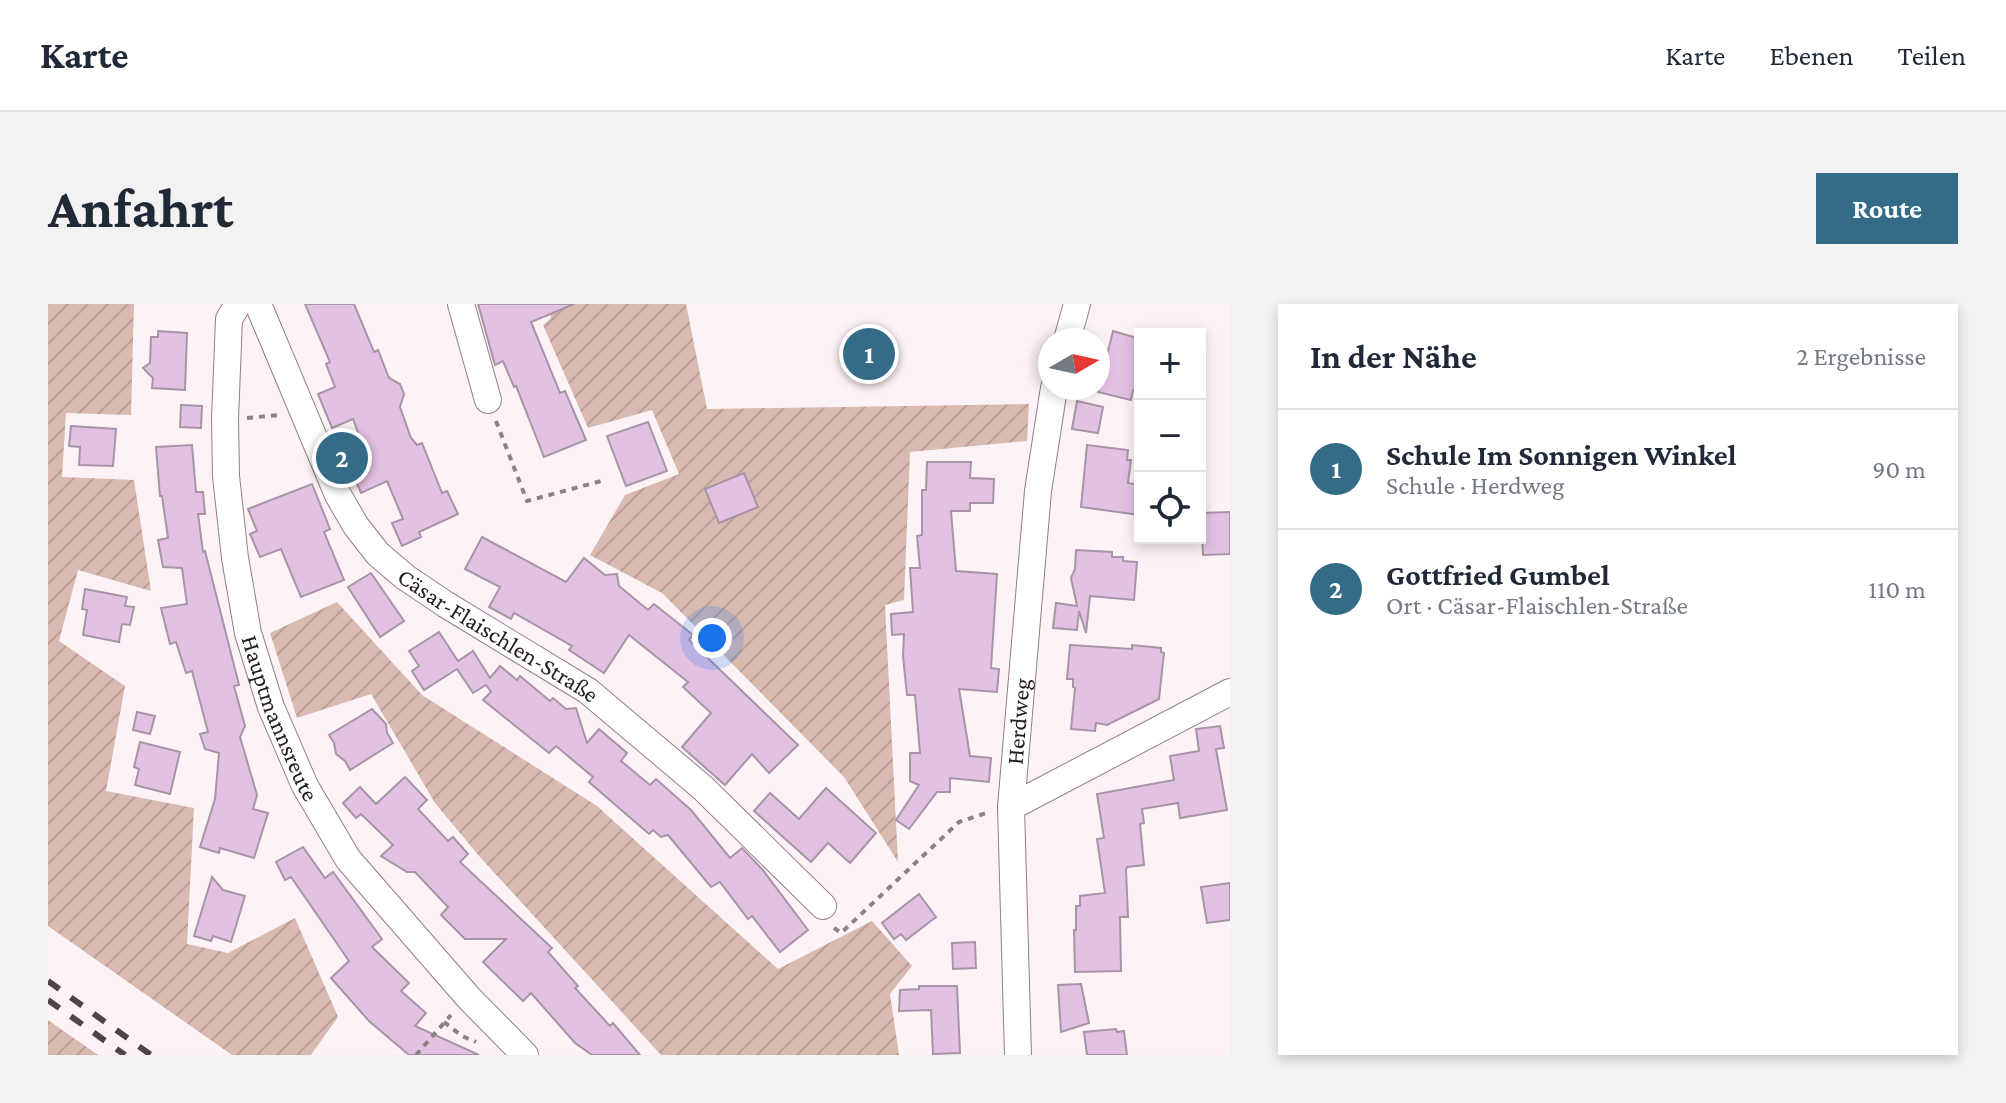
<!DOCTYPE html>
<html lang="de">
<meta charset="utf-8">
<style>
:root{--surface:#fff;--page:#f2f2f3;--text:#1f2937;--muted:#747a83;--line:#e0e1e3;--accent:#346b86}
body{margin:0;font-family:"Crimson Pro",serif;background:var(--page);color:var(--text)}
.controls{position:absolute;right:24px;top:24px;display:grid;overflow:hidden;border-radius:0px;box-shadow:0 4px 12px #0003}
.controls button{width:72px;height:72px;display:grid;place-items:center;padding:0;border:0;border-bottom:2px solid var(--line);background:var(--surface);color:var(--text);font:40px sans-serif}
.compass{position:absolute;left:990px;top:24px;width:72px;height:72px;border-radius:50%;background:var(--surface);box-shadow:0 4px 12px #0003;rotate:81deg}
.you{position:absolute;left:664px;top:334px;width:28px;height:28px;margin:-20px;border:6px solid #fff;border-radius:50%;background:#1a73e8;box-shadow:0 0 0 12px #1a73e833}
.badge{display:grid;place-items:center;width:52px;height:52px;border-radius:50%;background:var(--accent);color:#fff;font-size:26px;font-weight:700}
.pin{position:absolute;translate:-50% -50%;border:4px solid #fff;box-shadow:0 2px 8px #0006}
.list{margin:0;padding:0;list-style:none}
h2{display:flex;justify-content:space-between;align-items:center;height:104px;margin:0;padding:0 32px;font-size:34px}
h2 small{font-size:26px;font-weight:400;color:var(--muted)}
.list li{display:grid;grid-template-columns:52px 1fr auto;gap:24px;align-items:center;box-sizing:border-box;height:120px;padding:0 32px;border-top:2px solid var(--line)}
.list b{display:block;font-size:30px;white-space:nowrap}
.list p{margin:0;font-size:26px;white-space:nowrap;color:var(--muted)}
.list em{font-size:26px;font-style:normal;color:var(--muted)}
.icon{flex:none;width:44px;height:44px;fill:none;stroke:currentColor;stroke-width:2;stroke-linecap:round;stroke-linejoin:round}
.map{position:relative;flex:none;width:1182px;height:751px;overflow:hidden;border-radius:0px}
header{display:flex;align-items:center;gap:48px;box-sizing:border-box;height:112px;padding:0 40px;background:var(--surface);border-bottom:2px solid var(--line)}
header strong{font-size:38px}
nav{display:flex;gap:44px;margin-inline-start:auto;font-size:28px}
.intro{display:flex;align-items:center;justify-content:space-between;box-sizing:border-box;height:192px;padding:0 48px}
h1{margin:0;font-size:56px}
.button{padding:20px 36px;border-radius:0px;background:var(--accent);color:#fff;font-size:28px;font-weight:700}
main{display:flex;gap:48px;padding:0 48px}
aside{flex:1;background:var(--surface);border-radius:0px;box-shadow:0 4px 12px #0003}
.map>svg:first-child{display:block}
.garden{fill:url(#garden-furrows)}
.building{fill:#e3c1e3;stroke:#a695a6;stroke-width:2}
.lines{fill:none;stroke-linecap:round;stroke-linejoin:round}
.street-casing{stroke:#947e88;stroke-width:28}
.path{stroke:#8b8285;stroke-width:4;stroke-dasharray:6 6;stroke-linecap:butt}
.street{stroke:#fff;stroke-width:26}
.rail{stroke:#4d4548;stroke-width:6;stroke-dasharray:14 14;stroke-linecap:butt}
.labels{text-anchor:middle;stroke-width:7;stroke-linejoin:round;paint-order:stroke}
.street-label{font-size:24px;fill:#241c1f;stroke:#fdf3f7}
</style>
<header>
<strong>Karte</strong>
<nav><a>Karte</a><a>Ebenen</a><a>Teilen</a></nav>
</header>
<div class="intro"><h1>Anfahrt</h1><a class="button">Route</a></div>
<main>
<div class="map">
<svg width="1182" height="751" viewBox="0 0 1182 751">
<defs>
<pattern id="garden-furrows" width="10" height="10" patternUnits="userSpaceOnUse" patternTransform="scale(2)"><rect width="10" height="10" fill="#d9bab1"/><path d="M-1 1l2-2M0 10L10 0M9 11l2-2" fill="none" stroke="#ba9f98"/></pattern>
</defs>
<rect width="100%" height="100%" fill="#fdf3f7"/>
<g class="garden">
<path d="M 0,0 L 86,0 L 83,111 L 18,109 L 14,173 L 86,176 L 103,287 L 30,266 L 11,337 L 77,382 L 58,487 L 146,504 L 139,640 L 180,649 L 247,614 L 290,713 L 263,751 L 184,751 L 0,622 Z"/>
<path d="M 502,0 L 638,0 L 659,105 L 981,100 L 979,137 L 862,148 L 856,296 L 837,301 L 850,558 L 796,473 L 614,289 L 542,251 L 577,191 L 631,170 L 604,106 L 540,124 L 495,21 L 503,14 Z"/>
<path d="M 289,298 L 374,391 L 549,502 L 730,665 L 824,617 L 864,662 L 842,690 L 851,751 L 613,751 L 431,552 L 387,499 L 323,390 L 249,414 L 222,329 Z"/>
<path d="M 0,716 L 50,751 L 0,751 Z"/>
</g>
<g class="building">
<path d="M 257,0 L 306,0 L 326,48 L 330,46 L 341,74 L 352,80 L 356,90 L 352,103 L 363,134 L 369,141 L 374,139 L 394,189 L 399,187 L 410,210 L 371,228 L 373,233 L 354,242 L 344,219 L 355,215 L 339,177 L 313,189 L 304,168 L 322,161 L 305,115 L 284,124 L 270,90 L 287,83 L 278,60 L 282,58 Z"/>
<path d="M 430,0 L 526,0 L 483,18 L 512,89 L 517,87 L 538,136 L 496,153 L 468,82 L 466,83 L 455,57 L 447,61 Z"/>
<path d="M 110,27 L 139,29 L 137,86 L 104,84 L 105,74 L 95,64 L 102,59 L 103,33 L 110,33 Z"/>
<path d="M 1065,27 L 1092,35 L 1092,87 L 1085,86 L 1083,96 L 1050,88 Z"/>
<path d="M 1029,97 L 1055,103 L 1050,129 L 1024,125 Z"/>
<path d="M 133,101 L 154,102 L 153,124 L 132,123 Z"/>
<path d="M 600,118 L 619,167 L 578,182 L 559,132 Z"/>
<path d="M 23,122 L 68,125 L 65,162 L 31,161 L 32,143 L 21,142 Z"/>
<path d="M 144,141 L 148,188 L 155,188 L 157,210 L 150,210 L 155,248 L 157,247 L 191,381 L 186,382 L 197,422 L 192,433 L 209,491 L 205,505 L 220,509 L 206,554 L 172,544 L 171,549 L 152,543 L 167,495 L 171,449 L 157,445 L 152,430 L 160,428 L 144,367 L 138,369 L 128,338 L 122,340 L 113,304 L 139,300 L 134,264 L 115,263 L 110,236 L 120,234 L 114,192 L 112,192 L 108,143 Z"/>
<path d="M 1039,141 L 1080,146 L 1079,156 L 1083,156 L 1080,179 L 1092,181 L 1092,211 L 1033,203 Z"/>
<path d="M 879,158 L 923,158 L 922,174 L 946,175 L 945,199 L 922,199 L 922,207 L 903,207 L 908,267 L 949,270 L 943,364 L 951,365 L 949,388 L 911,385 L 922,452 L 943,454 L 941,478 L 902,474 L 902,488 L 889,488 L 861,525 L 848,516 L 871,481 L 862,477 L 862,449 L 872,449 L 867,391 L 859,391 L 855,352 L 856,330 L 844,331 L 843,310 L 865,308 L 862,264 L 872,264 L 869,232 L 874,231 L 874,186 L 878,186 Z"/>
<path d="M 696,169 L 710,203 L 671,219 L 657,185 Z"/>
<path d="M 264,180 L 282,225 L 276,228 L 296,276 L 253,293 L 233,245 L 212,253 L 202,230 L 209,227 L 200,205 Z"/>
<path d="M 1182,208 L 1182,250 L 1155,251 L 1153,209 Z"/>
<path d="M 434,233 L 518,278 L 536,254 L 557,271 L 569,270 L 571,282 L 600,306 L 606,300 L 645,331 L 641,336 L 750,441 L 721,469 L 704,450 L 677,481 L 634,443 L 663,409 L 635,383 L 640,378 L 581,331 L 556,369 L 521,346 L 524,342 L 466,309 L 463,315 L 441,303 L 452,283 L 417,265 Z"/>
<path d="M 1028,246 L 1064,248 L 1064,253 L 1075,253 L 1075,257 L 1089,258 L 1086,296 L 1042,292 L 1038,329 L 1031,307 L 1029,326 L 1005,324 L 1008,299 L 1029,302 L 1023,274 L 1027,265 Z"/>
<path d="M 323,269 L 356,317 L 332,333 L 300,283 Z"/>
<path d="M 37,285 L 79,293 L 77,302 L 86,303 L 82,321 L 74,320 L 71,338 L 35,331 L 39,306 L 34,305 Z"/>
<path d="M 391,328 L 410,357 L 425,347 L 442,374 L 452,362 L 469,376 L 472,372 L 502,397 L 505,394 L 518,405 L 528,404 L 539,439 L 551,425 L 579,449 L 573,457 L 602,481 L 608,475 L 643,506 L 682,554 L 694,544 L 714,565 L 760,626 L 732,648 L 704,612 L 700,615 L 672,578 L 663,583 L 620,531 L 613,533 L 605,526 L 601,530 L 541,478 L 545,473 L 508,442 L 501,449 L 435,396 L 443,388 L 438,381 L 425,389 L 409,365 L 376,386 L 364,367 L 371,362 L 361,347 Z"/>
<path d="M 1022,341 L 1084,345 L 1084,341 L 1113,344 L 1113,348 L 1116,349 L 1111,395 L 1059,421 L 1048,419 L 1047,427 L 1023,425 L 1027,384 L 1025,383 L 1025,375 L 1019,375 Z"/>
<path d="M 324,405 L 338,420 L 339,429 L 345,439 L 302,466 L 297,457 L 288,450 L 286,439 L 281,431 Z"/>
<path d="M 89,408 L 107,412 L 102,430 L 85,426 Z"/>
<path d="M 1172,422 L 1176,444 L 1168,445 L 1179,506 L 1132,514 L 1130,499 L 1094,505 L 1096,519 L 1092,520 L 1096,561 L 1079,563 L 1078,566 L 1080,613 L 1072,613 L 1073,667 L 1027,668 L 1026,626 L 1028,626 L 1028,602 L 1032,602 L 1032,592 L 1057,589 L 1049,535 L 1056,534 L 1049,490 L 1126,476 L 1122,452 L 1151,447 L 1148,425 Z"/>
<path d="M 92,438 L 132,448 L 122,490 L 87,481 L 91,465 L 86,463 Z"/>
<path d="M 357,473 L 379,496 L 370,505 L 400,537 L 405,533 L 420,550 L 412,558 L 504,644 L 500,648 L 530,682 L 527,684 L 562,722 L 565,719 L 592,751 L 544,751 L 527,739 L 483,689 L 475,697 L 435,658 L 458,635 L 417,635 L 393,611 L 400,603 L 367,568 L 359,568 L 333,552 L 345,541 L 313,510 L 308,514 L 295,499 L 312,483 L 328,500 Z"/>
<path d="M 778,484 L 828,529 L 802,559 L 780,539 L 763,558 L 706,507 L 722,489 L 751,515 Z"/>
<path d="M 255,543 L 277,574 L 285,568 L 334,635 L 324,643 L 361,679 L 353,687 L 378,709 L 367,722 L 431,751 L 361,751 L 321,717 L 283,674 L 301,657 L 243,573 L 237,576 L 228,558 Z"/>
<path d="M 164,573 L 175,586 L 197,592 L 183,638 L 165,632 L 163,637 L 146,632 Z"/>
<path d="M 1182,579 L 1182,616 L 1159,619 L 1153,583 Z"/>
<path d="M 871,590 L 888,613 L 858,636 L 853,630 L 846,635 L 834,619 Z"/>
<path d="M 927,638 L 928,664 L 905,665 L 904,639 Z"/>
<path d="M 1033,680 L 1041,719 L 1013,728 L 1010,681 Z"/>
<path d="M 871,682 L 909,682 L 912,749 L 885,750 L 883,706 L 851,707 L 852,686 L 871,685 Z"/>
<path d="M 1068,725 L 1069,728 L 1076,727 L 1079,751 L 1039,751 L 1036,728 Z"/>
</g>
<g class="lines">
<defs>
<g id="street">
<path id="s1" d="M 190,0 L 181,15 L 177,115 L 178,172 L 187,254 L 200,329 L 223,403 L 257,482 L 300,555 L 420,693 L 477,751"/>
<path id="s2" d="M 210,0 L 290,191 L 308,222 L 330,250 L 357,273 L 397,300 L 540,387 L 655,484 L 775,602"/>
<path d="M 413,0 L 440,96"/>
<path d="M 1019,36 L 1029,0"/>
<path d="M 963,503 L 1182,388"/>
<path id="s3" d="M 970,751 L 963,503 L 990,187 L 1006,84"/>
</g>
</defs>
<use href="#street" class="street-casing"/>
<g class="path">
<path d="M 199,114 L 231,111"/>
<path d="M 448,117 L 479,197 L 557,176"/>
<path d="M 786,624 L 793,629 L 911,518 L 941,508"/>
<path d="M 396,718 L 414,732 L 428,738"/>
<path d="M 368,751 L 403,711"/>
</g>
<use href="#street" class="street"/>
<g class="rail">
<path d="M 0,677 L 103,751"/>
<path d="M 0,696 L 77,751"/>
</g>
</g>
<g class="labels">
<g class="street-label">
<text dy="8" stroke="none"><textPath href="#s2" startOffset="424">Cäsar-Flaischlen-Straße</textPath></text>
<text dy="8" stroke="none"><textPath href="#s1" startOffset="424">Hauptmannsreute</textPath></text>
<text dy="8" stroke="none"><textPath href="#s3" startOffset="334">Herdweg</textPath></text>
</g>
</g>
</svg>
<div class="controls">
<button>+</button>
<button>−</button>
<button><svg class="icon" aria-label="locate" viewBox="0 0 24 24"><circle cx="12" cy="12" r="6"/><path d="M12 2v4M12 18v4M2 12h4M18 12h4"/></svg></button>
</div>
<svg class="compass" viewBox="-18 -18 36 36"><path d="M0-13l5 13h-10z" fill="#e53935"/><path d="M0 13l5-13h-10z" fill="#747a83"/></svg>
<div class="you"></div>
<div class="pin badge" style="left:821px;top:50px">1</div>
<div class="pin badge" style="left:294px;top:154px">2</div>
</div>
<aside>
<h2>In der Nähe<small>2 Ergebnisse</small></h2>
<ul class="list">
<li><span class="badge">1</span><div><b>Schule Im Sonnigen Winkel</b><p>Schule · Herdweg</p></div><em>90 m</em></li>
<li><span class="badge">2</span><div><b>Gottfried Gumbel</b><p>Ort · Cäsar-Flaischlen-Straße</p></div><em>110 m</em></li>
</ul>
</aside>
</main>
